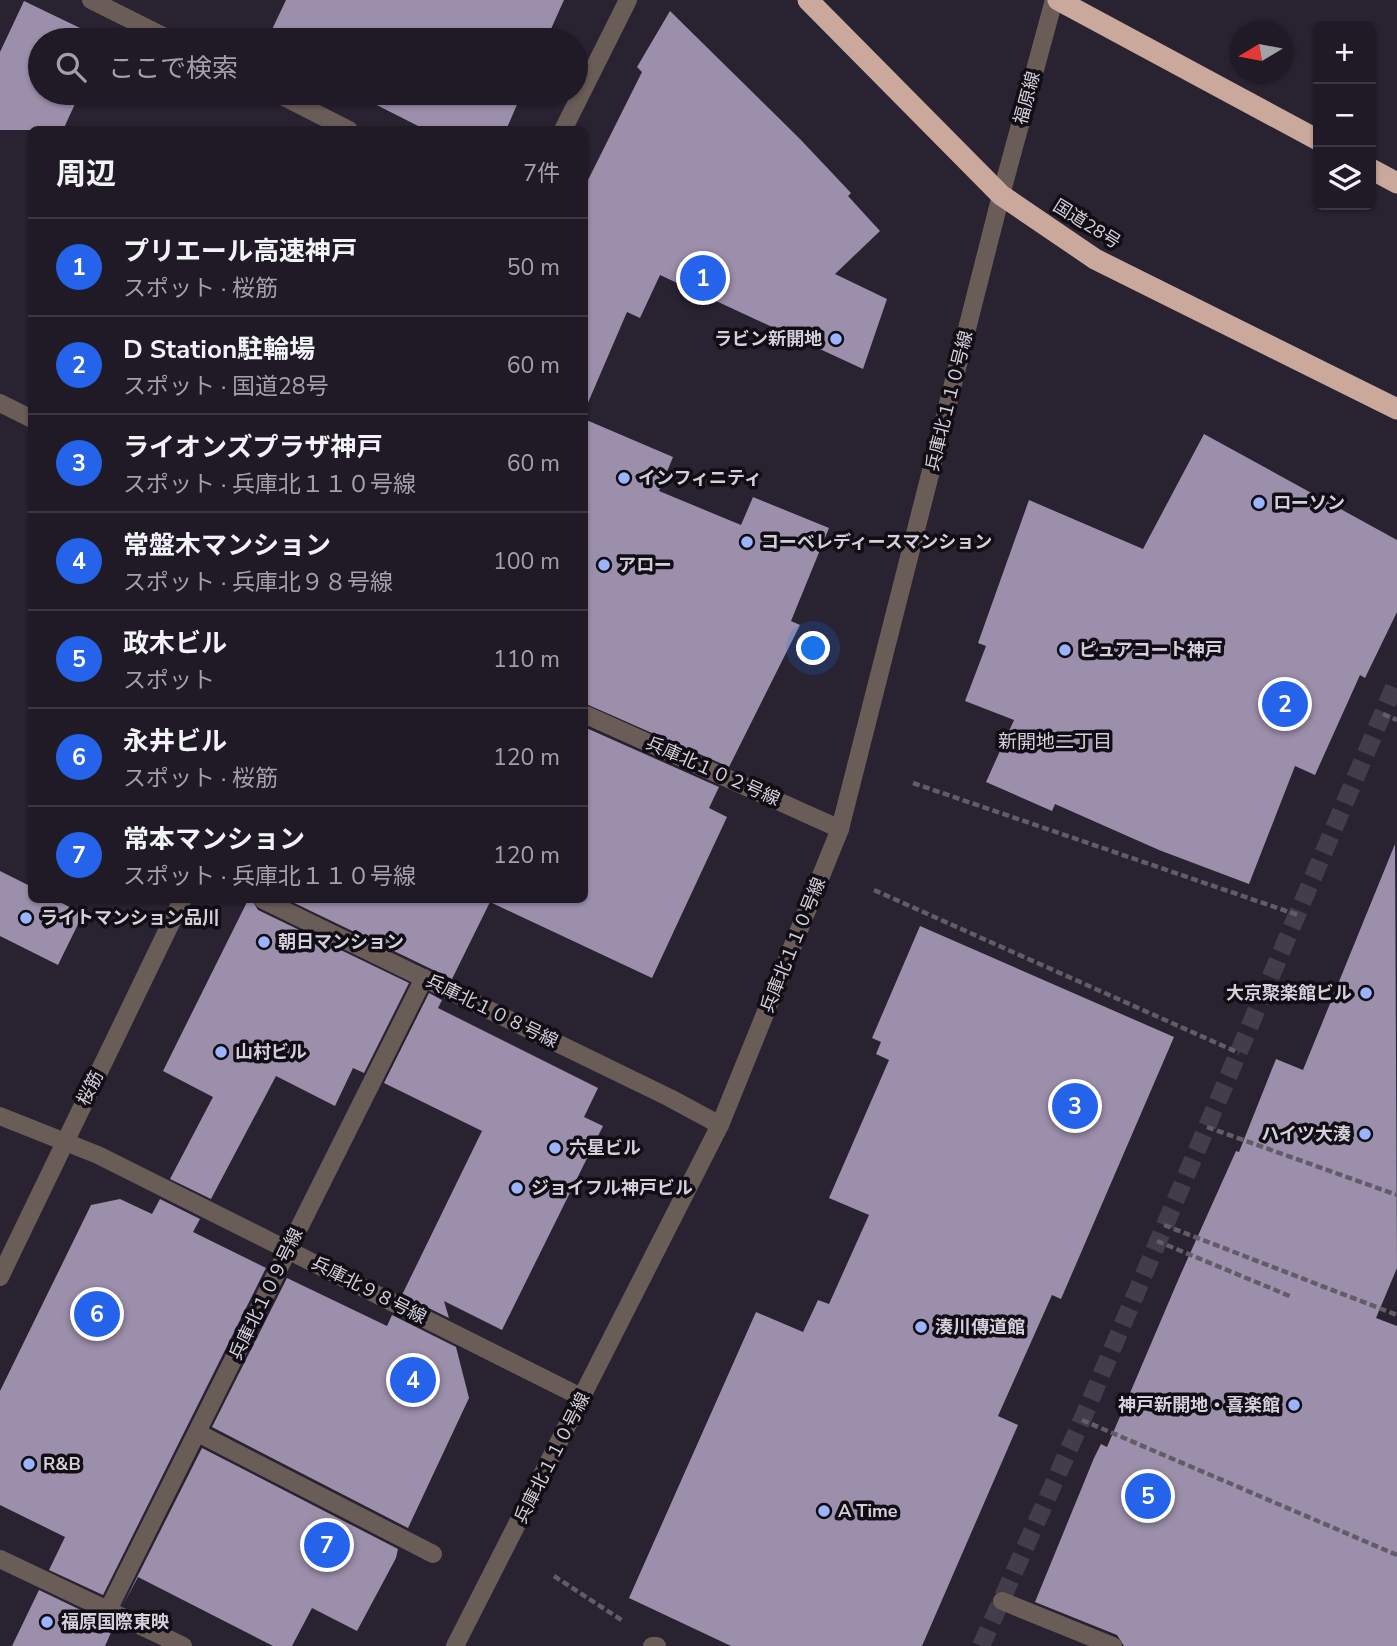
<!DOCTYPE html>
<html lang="ja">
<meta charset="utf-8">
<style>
:root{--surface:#1f1a25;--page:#27232d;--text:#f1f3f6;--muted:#a1a1a7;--line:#3c3842;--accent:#2563eb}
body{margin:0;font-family:"Nunito Sans","Noto Sans JP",sans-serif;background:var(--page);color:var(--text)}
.controls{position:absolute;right:21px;top:21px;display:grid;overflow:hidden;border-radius:10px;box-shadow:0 2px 5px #0004}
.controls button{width:63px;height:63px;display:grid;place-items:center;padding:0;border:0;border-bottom:2px solid var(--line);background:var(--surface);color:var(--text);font:35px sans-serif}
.compass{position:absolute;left:1229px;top:21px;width:63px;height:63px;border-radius:50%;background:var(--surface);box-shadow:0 2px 5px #0004;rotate:260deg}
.you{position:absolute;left:814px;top:649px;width:24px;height:24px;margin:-18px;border:5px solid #fff;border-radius:50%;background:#1a73e8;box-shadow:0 0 0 10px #1a73e833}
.badge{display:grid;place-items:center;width:46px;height:46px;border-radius:50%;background:var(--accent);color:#fff;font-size:23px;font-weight:700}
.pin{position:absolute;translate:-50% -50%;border:4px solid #fff;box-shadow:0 2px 7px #0006}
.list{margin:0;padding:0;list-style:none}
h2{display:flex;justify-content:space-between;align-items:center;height:91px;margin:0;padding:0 28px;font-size:30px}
h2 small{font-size:23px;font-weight:400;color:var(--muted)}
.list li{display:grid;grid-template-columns:46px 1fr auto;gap:21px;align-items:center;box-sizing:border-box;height:98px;padding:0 28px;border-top:2px solid var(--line)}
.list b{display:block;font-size:26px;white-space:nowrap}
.list p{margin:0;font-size:23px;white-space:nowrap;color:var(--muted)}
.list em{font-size:23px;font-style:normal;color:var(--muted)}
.icon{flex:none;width:38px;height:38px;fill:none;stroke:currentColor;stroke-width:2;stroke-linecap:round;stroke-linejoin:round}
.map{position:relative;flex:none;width:1397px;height:1646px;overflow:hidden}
.search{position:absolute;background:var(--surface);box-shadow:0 2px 5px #0004;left:28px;top:28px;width:560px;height:77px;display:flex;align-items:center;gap:18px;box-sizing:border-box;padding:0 24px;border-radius:38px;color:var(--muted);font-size:26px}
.panel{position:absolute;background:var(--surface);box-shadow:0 2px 5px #0004;left:28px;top:126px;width:560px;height:777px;border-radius:10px}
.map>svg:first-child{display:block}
.building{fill:#9c8fab}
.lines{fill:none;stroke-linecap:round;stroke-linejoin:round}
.minor-tunnel{stroke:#433c4a;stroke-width:18;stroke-dasharray:18 9;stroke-linecap:butt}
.path{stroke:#625c69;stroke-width:4.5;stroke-dasharray:7 3.5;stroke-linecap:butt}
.minor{stroke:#6a5c57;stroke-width:18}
.highway{stroke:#caa89c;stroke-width:21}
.poi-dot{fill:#9ab5fd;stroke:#100d14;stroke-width:2.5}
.labels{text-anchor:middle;stroke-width:7;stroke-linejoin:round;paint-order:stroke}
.street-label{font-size:18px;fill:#d4cfda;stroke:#100d14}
.poi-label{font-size:18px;font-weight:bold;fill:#d4cfda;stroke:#100d14;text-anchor:start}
.neighbourhood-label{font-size:19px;fill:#d4cfda;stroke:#100d14}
</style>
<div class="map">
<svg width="1397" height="1646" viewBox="0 0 1397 1646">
<rect width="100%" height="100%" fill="#292231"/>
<g class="building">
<path d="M 286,0 L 564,0 L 546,40 L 267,40 Z"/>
<path d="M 24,1 L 105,40 L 40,40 L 40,93 L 80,93 L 63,130 L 0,130 L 0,52 Z"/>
<path d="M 670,11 L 800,139 L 851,193 L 848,196 L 880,231 L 835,274 L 887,299 L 863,369 L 660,275 L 640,318 L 627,312 L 584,412 L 584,188 L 642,72 L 637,67 Z"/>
<path d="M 353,93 L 522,93 L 506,130 L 426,130 Z"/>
<path d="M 584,419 L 673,457 L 659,491 L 741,525 L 753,497 L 829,528 L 791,621 L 800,625 L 729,767 L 584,703 Z"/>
<path d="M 1204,434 L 1397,540 L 1397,612 L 1365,678 L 1360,675 L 1315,775 L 1295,766 L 1249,884 L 1159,850 L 1055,804 L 1052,811 L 986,782 L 1014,720 L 965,701 L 986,646 L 978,643 L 1029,500 L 1143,549 Z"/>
<path d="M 584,727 L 719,787 L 709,808 L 727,817 L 652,978 L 490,902 L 452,979 L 288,900 L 584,900 Z"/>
<path d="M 1395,844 L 1397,1268 L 1376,1318 L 1397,1326 L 1397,1646 L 1124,1646 L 1117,1635 L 1035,1602 L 1094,1458 L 1101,1444 L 1107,1447 L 1179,1278 L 1236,1151 L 1239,1152 L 1276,1059 L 1303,1070 Z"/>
<path d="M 0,871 L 32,887 L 32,900 L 56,900 L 83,914 L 58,965 L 0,936 Z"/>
<path d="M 248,900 L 252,900 L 258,910 L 409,983 L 364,1073 L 353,1068 L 335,1106 L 276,1076 L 211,1199 L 170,1179 L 213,1097 L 163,1071 Z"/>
<path d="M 920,926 L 1174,1037 L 1061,1299 L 1052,1295 L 998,1416 L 1018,1425 L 922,1646 L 731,1646 L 629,1598 L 756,1312 L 803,1332 L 818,1300 L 829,1304 L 869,1215 L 829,1198 L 889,1060 L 876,1054 L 881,1042 L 872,1038 Z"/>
<path d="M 429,993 L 442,1000 L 438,1008 L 598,1088 L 584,1117 L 603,1126 L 502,1330 L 444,1301 L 449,1318 L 402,1295 L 482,1131 L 384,1083 Z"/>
<path d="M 120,1199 L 152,1214 L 160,1199 L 200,1219 L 193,1232 L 266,1268 L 103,1595 L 49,1570 L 65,1537 L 0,1505 L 0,1391 L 91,1205 Z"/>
<path d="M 287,1278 L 387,1326 L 392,1315 L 456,1347 L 469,1398 L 408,1528 L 212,1427 Z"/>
<path d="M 202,1448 L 398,1549 L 396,1558 L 357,1631 L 312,1608 L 292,1646 L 273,1646 L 138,1577 L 123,1605 Z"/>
<path d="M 39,1590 L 114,1626 L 105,1646 L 12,1646 Z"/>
</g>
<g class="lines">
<path class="minor-tunnel" d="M 981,1646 L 1082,1420 L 1397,680"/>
<g class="path">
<path d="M 1383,714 L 1397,720"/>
<path d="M 913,783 L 1298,915"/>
<path d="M 874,890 L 1239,1053"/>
<path d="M 1207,1127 L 1397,1195"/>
<path d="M 1164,1225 L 1397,1315"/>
<path d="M 1157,1241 L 1292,1297"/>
<path d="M 1082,1420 L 1397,1555"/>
<path d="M 554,1576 L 623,1621"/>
</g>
<g class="minor">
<path d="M 91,0 L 171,40"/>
<path d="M 276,93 L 349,130"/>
<path d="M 563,130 L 628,0"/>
<path d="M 0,403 L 32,419"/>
<path d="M 584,714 L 840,829"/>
<path d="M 263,900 L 670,1098 L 720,1125"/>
<path d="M 0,1116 L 98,1155 L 583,1398"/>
<path d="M 0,1277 L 182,900"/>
<path d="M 198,1433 L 433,1554"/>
<path d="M 0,1559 L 183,1646"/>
<path d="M 1002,1601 L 1113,1646"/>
<path d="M 108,1610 L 424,978"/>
<path d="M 455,1646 L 720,1125 L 840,829 L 1001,195 L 1054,0"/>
<path d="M 652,1646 L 657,1646"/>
</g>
<g class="highway">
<path d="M 808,0 L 1001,195 L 1095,259 L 1397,409"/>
<path d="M 1058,0 L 1318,140"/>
<path d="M 1371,169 L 1397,183"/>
</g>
</g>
<g class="poi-dot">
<circle cx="836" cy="339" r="7"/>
<circle cx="624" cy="478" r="7"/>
<circle cx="1259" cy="503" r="7"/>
<circle cx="747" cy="542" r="7"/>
<circle cx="604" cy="565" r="7"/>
<circle cx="1065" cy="650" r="7"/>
<circle cx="26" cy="918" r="7"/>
<circle cx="264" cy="942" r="7"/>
<circle cx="1366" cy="993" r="7"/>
<circle cx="221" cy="1052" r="7"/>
<circle cx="1365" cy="1134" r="7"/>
<circle cx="555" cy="1148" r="7"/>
<circle cx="517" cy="1188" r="7"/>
<circle cx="921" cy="1327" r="7"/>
<circle cx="1294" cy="1405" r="7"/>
<circle cx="29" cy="1464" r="7"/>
<circle cx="824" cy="1511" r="7"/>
<circle cx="47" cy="1622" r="7"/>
</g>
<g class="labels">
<g class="street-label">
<text transform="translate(1027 98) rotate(-75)" y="6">福原線</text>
<text transform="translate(1087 224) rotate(32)" y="6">国道28号</text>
<text transform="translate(949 401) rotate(-76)" y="6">兵庫北１１０号線</text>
<text transform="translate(713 771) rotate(24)" y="6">兵庫北１０２号線</text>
<text transform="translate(793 945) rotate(-68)" y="6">兵庫北１１０号線</text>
<text transform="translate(492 1011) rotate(26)" y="6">兵庫北１０８号線</text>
<text transform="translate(90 1088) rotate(-64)" y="6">桜筋</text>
<text transform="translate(369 1290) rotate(27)" y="6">兵庫北９８号線</text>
<text transform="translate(266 1294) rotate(-64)" y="6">兵庫北１０９号線</text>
<text transform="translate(552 1458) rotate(-63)" y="6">兵庫北１１０号線</text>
</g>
<g class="poi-label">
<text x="822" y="345" text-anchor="end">ラビン新開地</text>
<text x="638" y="484">インフィニティ</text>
<text x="1273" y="509">ローソン</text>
<text x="761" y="548">コーベレディースマンション</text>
<text x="618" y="571">アロー</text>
<text x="1079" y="656">ピュアコート神戸</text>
<text x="40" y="924">ライトマンション品川</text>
<text x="278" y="948">朝日マンション</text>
<text x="1352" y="999" text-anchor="end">大京聚楽館ビル</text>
<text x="235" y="1058">山村ビル</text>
<text x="1351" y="1140" text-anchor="end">ハイツ大湊</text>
<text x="569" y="1154">六星ビル</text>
<text x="531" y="1194">ジョイフル神戸ビル</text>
<text x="935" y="1333">湊川傳道館</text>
<text x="1280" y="1411" text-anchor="end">神戸新開地・喜楽館</text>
<text x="43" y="1470">R&amp;B</text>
<text x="838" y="1517">A Time</text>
<text x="61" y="1628">福原国際東映</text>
</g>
<g class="neighbourhood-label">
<text x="1055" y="748">新開地二丁目</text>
</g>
</g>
</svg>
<div class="controls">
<button>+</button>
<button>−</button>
<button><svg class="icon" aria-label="layers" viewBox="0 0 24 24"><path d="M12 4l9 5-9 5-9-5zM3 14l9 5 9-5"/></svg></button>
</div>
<svg class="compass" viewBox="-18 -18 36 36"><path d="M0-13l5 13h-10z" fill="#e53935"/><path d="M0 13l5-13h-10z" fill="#a1a1a7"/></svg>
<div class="you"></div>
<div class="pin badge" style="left:703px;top:278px">1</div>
<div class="pin badge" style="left:1285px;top:704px">2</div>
<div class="pin badge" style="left:1075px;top:1106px">3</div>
<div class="pin badge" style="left:413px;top:1380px">4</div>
<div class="pin badge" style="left:1148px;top:1496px">5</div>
<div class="pin badge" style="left:97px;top:1314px">6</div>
<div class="pin badge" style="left:327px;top:1545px">7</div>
<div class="search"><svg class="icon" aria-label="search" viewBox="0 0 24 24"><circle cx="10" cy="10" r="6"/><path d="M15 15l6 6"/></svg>ここで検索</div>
<section class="panel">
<h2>周辺<small>7件</small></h2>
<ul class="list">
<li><span class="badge">1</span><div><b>プリエール高速神戸</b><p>スポット · 桜筋</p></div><em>50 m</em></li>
<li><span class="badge">2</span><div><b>D Station駐輪場</b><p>スポット · 国道28号</p></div><em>60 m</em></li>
<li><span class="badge">3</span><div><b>ライオンズプラザ神戸</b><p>スポット · 兵庫北１１０号線</p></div><em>60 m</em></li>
<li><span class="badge">4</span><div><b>常盤木マンション</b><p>スポット · 兵庫北９８号線</p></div><em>100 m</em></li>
<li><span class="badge">5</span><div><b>政木ビル</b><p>スポット</p></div><em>110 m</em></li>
<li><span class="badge">6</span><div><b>永井ビル</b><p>スポット · 桜筋</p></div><em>120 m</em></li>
<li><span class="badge">7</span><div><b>常本マンション</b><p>スポット · 兵庫北１１０号線</p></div><em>120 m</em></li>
</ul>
</section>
</div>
